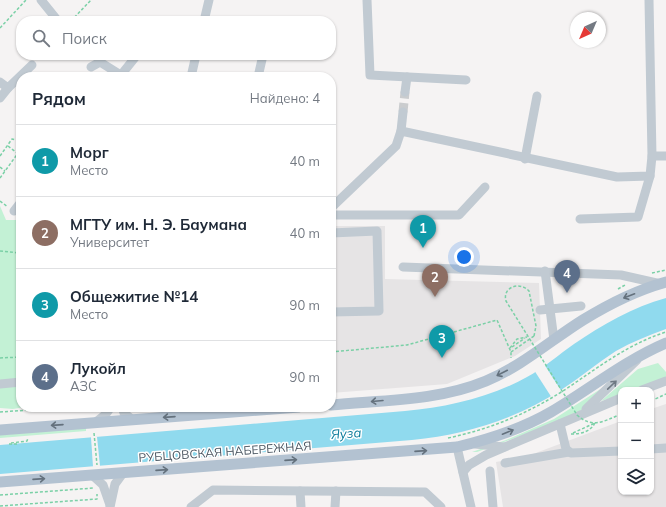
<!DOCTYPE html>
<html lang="ru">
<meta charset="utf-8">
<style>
:root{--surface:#fff;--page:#f2f2f3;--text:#1f2937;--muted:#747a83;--line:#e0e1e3;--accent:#1a73e8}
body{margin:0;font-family:Mulish,sans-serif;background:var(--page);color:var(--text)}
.controls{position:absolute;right:12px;bottom:12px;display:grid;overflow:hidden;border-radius:8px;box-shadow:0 1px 3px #0004}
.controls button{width:36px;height:36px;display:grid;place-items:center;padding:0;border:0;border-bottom:1px solid var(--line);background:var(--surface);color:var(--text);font:20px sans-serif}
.compass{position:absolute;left:570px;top:12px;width:36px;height:36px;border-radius:50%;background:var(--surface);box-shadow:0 1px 3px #0004;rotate:224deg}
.you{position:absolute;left:464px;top:257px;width:14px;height:14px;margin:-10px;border:3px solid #fff;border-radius:50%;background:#1a73e8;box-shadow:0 0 0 6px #1a73e833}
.badge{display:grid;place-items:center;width:26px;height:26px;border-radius:50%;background:var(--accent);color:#fff;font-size:13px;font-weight:700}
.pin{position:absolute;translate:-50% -33px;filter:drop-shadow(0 1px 2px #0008)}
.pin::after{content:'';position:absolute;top:21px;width:14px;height:12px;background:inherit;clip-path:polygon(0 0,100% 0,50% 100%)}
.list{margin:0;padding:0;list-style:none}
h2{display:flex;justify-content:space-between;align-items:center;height:52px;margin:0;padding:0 16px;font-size:17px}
h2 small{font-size:13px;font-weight:400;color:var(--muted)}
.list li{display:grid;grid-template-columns:26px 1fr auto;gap:12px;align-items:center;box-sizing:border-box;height:72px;padding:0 16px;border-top:1px solid var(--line)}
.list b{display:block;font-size:15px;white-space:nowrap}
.list p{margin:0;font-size:13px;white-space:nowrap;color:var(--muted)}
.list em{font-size:13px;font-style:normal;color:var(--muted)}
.icon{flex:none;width:22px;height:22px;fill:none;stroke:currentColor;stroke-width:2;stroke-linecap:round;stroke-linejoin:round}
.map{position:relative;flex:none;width:666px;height:507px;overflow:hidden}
.search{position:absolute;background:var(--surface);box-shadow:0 1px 3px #0004;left:16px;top:16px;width:320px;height:44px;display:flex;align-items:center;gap:10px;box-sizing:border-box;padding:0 14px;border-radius:16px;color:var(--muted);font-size:15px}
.panel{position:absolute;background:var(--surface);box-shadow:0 1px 3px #0004;left:16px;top:72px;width:320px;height:340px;border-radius:16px}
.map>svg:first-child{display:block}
.education{fill:#e6e4e5}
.green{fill:#c3f1d5}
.water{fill:#90daee}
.pier{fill:#f5f3f3}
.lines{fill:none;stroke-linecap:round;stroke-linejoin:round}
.minor-tunnel{stroke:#caccce;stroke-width:9;stroke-dasharray:9 4.5;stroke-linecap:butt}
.path{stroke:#7ad0a6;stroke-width:1.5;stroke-dasharray:3 2;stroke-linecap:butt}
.minor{stroke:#c1cad2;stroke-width:9}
.major{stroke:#b3c2d1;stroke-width:11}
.path-bridge{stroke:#7ad0a6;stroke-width:1.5;stroke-dasharray:3 2;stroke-linecap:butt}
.oneway{stroke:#64717d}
.oneway2{stroke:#6e7983}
.labels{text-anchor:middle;stroke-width:3;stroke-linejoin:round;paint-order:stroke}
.street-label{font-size:12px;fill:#4a5661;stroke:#fff}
.water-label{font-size:13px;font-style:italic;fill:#0c7c9b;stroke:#fff}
</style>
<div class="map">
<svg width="666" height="507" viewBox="0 0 666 507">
<rect width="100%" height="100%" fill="#f5f3f3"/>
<g class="education">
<path d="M 331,226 L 385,226 L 385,279 L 539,283 L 541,339 L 515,356 L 447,384 L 331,393 Z"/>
<path d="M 666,404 L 666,507 L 503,507 L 496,462 L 525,457 L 621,421 L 621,492 L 651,492 L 651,409 Z"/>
</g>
<g class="green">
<path d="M 0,206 L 6,220 L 21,220 L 21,407 L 25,407 L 13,409 L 0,408 Z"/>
<path d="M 658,363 L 666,372 L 666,379 L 635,390 L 621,390 L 621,395 L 601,401 L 638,369 Z"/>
<path d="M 613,381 L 592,403 L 569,418 L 477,452 L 472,452 L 506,440 L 554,419 Z"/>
<path d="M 86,428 L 86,431 L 0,438 L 0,435 Z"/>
</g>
<path class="water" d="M 666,298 L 666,329 C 649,335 632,342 616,351 C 597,363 580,378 561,390 C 516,419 466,435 412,440 L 0,474 L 0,445 L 405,411 C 447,407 489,398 527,377 C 544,368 558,355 574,344 C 602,325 633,307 666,298 Z"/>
<g class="pier">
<path d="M 544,364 L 562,392 L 552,398 L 534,370 Z"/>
<path d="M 91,437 L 97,437 L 100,466 L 93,467 Z"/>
</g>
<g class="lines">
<path class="minor-tunnel" d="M 403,112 L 405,92"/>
<g class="path">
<path d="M 71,21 L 91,0"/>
<path d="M 0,28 L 26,0"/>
<path d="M 8,146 L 17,153"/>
<path d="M 0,156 L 12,139 L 21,141"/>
<path d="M 0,167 L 5,171"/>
<path d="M 0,178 L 21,149"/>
<path d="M 0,201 L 8,207"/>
<path d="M 0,251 L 19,253 L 21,255"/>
<path d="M 652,273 L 666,270"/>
<path d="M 618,289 L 625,285"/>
<path d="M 512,347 L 525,338"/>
<path d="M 510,348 L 517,339 L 527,337"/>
<path d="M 331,352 L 407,345 L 497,320 L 511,352 L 511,358"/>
<path d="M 511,352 L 534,336"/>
<path d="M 21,356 L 21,366"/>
<path d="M 0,358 L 21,357"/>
<path d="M 17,369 L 18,375"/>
<path d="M 651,401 L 666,394"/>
<path d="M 0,412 L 73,407"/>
<path d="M 94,433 L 97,465"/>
<path d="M 573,433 L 595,423"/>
<path d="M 571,434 C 581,434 590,432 595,423"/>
<path d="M 448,438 C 491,429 529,413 566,389 C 599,367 628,344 666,332"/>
<path d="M 11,443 L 27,441 L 28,438"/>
<path d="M 9,444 L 19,444"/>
<path d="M 0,495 L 94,488"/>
<path d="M 0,506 L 97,499 L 97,494"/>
</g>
<g class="minor">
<path d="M 41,0 L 58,21"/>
<path d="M 367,0 L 370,75 L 466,80"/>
<path d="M 204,21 L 209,0"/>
<path d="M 91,67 L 100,62 L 124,77"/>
<path d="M 121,75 L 137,55"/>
<path d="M 191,77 L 196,55"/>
<path d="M 258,77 L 263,55"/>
<path d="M 0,82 L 8,88 L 32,65"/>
<path d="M 405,92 L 407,77"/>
<path d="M 0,98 L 8,88"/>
<path d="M 401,131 L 403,112"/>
<path d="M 652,156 L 666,156"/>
<path d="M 525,159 L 537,96"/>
<path d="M 331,208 L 396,146 L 401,131 L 617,177 L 650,176 L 652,156 L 649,0"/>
<path d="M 14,211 L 21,202"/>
<path d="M 331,215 L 459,215 L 485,187"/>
<path d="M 580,219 L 638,217 L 650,176"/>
<path d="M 331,233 L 377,231 L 379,311 L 331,312"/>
<path d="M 403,267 L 621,275 L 661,284"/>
<path d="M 545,271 L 554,340"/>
<path d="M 540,310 L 581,306"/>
<path d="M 0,384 L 21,382"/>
<path d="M 642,390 L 666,381"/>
<path d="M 122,407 L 124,413 L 133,420"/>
<path d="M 586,409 L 637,360"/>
<path d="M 96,422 L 106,414 L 111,407"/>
<path d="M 560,424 L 566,449 L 571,453 L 621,451"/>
<path d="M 475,444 L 504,447"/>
<path d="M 457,447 L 471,507"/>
<path d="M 651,449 L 666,448"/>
<path d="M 505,463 L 569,452"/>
<path d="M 490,471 L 493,507"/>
<path d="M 463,472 L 469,465 L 486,455 L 621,398"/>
<path d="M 92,475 L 103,485 L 110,505"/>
<path d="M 300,491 L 301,507"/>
<path d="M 110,507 L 115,484 L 123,473"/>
<path d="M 191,507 L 213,490 L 425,492 L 441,507"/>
<path d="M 335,507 L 336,491"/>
</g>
<g class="major">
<path d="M 331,405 C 383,400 438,401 486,381 C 522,366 551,340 583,320 C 609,304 637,290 666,282"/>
<path d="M 0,430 L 299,407"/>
<path d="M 0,482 L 457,447 C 490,439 522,429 551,412 C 590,389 624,361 666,343"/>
</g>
<path class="path-bridge" d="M 534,336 L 536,326 L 529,291 C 520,281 502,287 506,301 L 577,415 C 592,429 605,421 621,414"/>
</g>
<defs><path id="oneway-shaft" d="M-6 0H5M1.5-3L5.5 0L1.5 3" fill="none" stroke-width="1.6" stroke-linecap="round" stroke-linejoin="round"/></defs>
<g class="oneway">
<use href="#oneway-shaft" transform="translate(629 296) rotate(159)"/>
<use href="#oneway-shaft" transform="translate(502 373) rotate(153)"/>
<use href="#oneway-shaft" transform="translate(377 401) rotate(175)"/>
<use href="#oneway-shaft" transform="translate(169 417) rotate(176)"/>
<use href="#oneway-shaft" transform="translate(57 425) rotate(176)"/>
<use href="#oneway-shaft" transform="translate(508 432) rotate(-22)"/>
<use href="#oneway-shaft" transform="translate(421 451) rotate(-4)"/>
<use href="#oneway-shaft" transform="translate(291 460) rotate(-4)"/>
<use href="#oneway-shaft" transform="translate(162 470) rotate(-4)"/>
<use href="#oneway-shaft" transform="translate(39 479) rotate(-4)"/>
</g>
<use class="oneway2" href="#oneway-shaft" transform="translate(612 385) rotate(-44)"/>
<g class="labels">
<g class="street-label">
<text transform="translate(225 452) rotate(-4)" y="4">РУБЦОВСКАЯ НАБЕРЕЖНАЯ</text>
</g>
<g class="water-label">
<text transform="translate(346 433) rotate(-4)" y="5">Яуза</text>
</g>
</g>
</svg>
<div class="controls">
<button>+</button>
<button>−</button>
<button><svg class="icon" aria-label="layers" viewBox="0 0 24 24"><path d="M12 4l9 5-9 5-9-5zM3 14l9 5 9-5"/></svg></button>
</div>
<svg class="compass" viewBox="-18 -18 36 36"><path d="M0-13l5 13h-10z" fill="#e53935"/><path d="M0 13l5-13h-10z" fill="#747a83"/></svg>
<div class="you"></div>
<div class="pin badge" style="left:423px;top:248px;background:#0f9aa8">1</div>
<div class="pin badge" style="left:435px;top:297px;background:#8d6e63">2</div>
<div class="pin badge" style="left:442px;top:358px;background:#0f9aa8">3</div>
<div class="pin badge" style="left:567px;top:293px;background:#5c6f8a">4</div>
<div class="search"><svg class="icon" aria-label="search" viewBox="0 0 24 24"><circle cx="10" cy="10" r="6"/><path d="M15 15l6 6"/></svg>Поиск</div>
<section class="panel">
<h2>Рядом<small>Найдено: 4</small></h2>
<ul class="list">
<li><span class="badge" style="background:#0f9aa8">1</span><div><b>Морг</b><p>Место</p></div><em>40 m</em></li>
<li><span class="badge" style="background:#8d6e63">2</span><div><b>МГТУ им. Н. Э. Баумана</b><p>Университет</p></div><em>40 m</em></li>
<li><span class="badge" style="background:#0f9aa8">3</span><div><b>Общежитие №14</b><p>Место</p></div><em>90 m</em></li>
<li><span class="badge" style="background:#5c6f8a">4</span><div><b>Лукойл</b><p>АЗС</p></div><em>90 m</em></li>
</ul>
</section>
</div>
